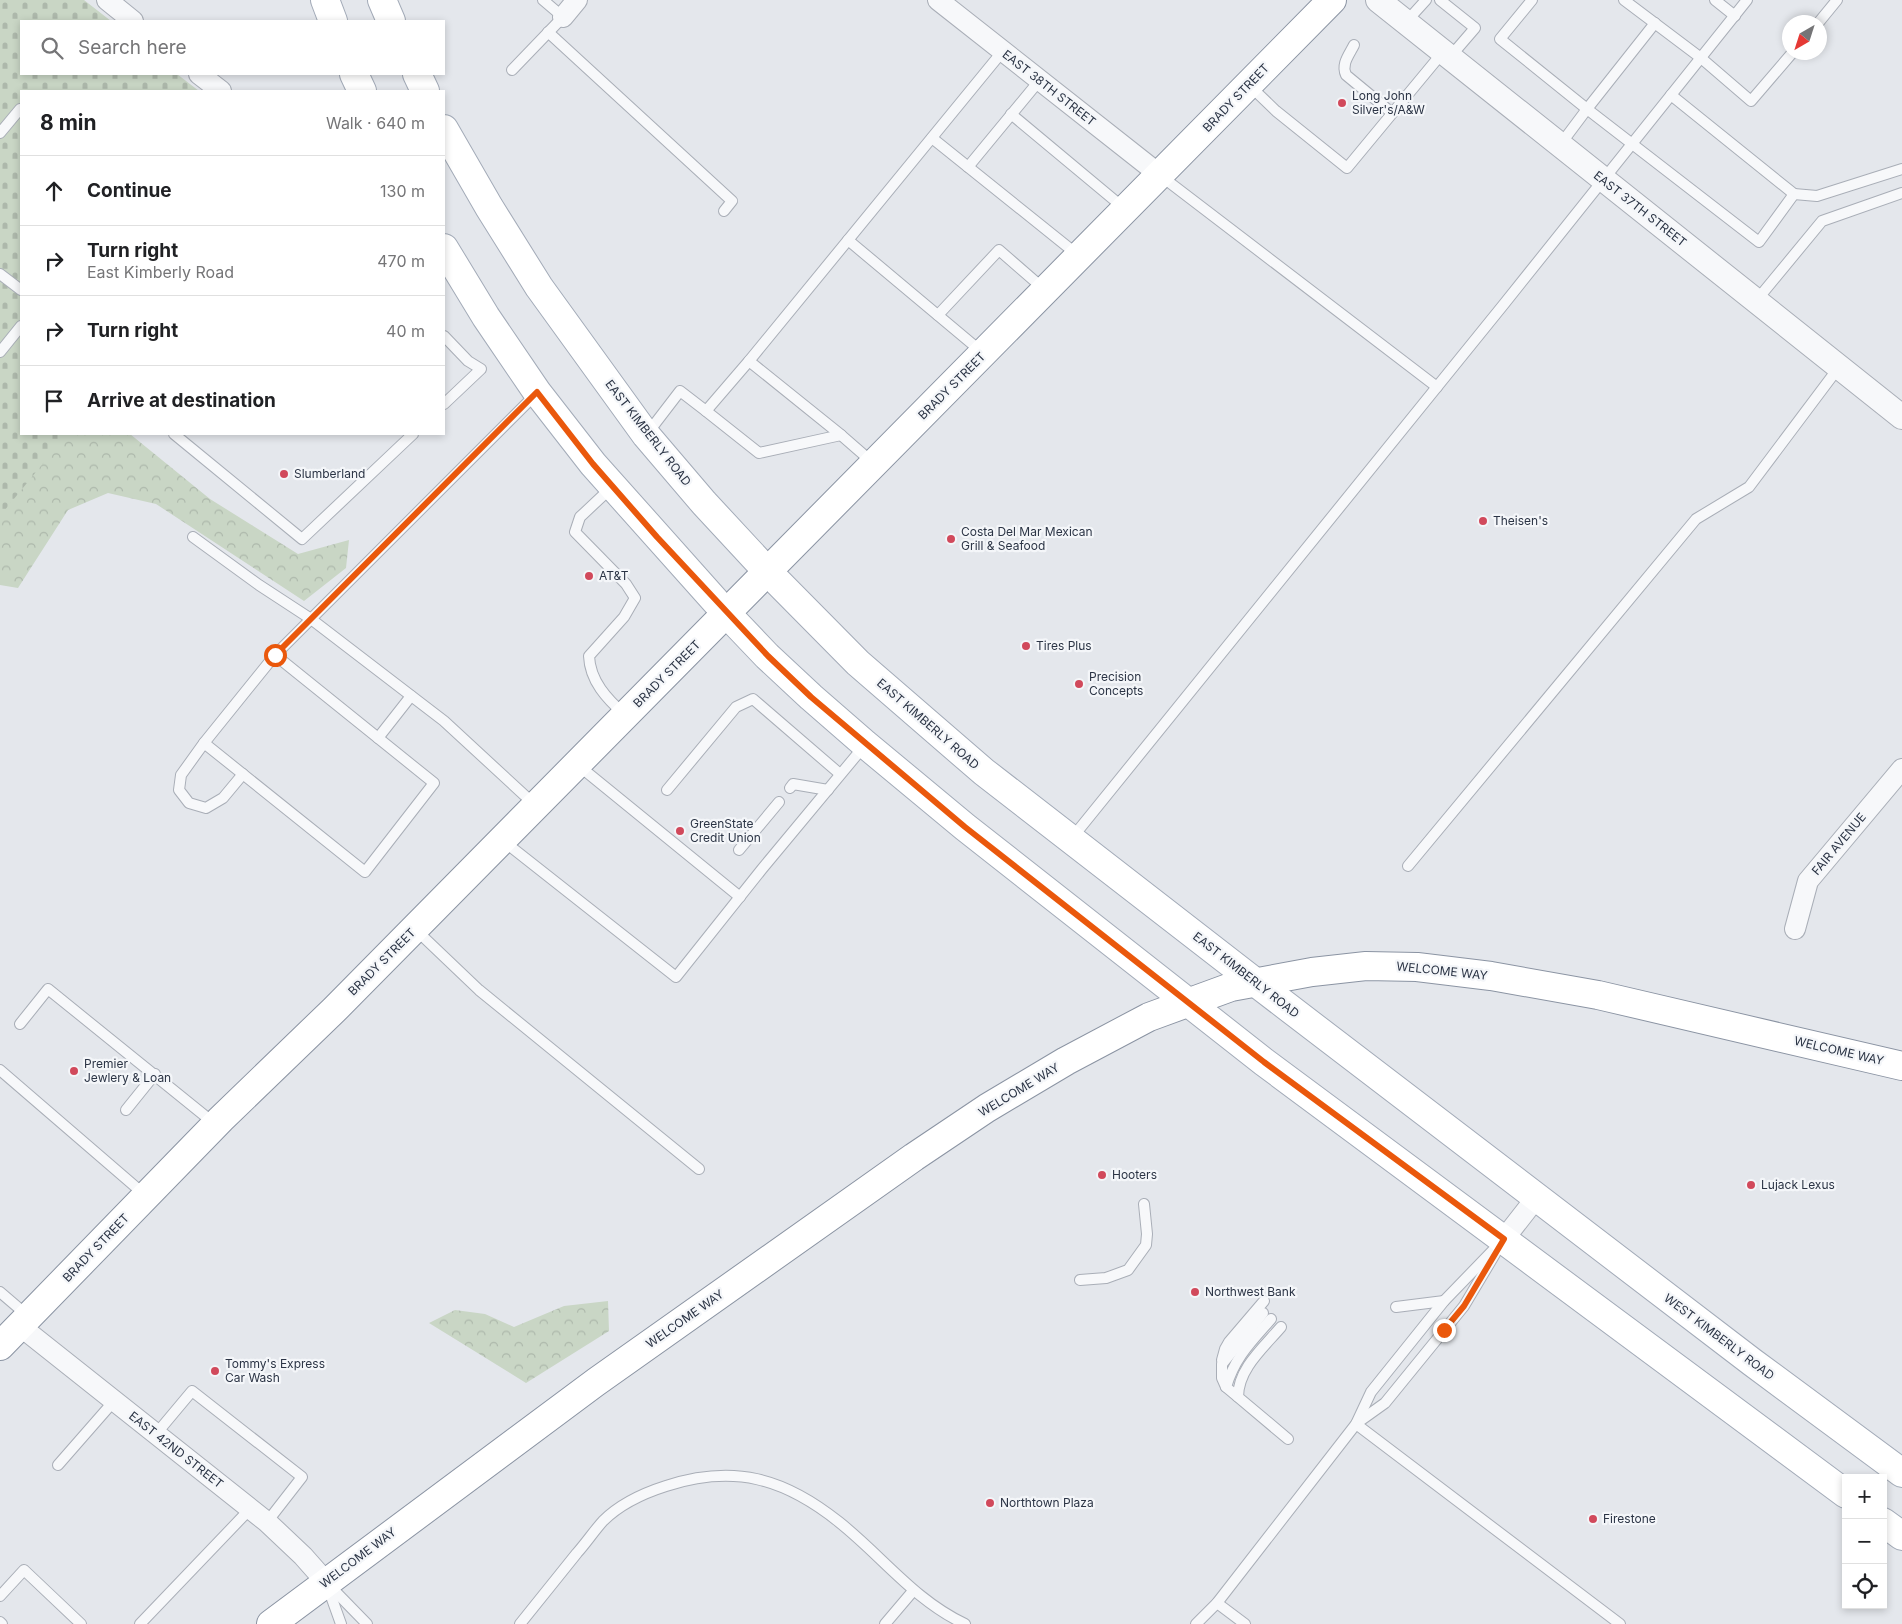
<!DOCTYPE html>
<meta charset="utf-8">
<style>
:root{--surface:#fff;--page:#f6f6f6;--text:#202124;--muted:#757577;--line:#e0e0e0}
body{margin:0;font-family:Inter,sans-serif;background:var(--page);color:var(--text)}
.controls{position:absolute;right:15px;bottom:15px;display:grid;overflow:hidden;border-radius:0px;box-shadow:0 2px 8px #0003}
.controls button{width:45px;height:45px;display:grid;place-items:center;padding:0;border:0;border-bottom:1px solid var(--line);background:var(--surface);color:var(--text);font:25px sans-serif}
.compass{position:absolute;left:1782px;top:15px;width:45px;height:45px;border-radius:50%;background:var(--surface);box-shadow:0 2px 8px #0003;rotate:219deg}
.stop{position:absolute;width:15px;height:15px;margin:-11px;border:4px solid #ea580c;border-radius:50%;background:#fff}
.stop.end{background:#ea580c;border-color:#fff;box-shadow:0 1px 5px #0008}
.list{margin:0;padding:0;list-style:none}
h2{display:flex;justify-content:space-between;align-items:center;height:65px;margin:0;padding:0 20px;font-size:21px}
h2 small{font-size:16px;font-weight:400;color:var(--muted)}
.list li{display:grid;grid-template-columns:32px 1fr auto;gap:15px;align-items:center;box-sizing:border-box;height:70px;padding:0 20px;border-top:1px solid var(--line)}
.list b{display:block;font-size:19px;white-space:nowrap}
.list p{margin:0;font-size:16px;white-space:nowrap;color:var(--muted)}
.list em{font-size:16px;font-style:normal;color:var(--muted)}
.icon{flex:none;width:28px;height:28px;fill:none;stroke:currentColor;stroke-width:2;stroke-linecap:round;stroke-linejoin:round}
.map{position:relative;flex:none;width:1902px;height:1624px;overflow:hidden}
.search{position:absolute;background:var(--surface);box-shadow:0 2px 8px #0003;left:20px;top:20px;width:425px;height:55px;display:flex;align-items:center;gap:12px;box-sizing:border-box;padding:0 18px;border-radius:0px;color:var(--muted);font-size:19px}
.panel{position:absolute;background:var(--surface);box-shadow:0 2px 8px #0003;left:20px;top:90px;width:425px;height:345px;border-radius:0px}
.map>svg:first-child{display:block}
.forest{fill:url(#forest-crowns)}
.cemetery{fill:url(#cemetery-stones)}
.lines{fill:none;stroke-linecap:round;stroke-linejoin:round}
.service-casing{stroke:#a9aeb7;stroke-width:12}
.minor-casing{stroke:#a9aeb7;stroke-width:22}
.tertiary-casing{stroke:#a9aeb7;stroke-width:26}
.primary-casing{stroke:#a3abb8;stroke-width:30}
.trunk-casing{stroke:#8b94a3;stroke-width:30}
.service{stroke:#f7f8fa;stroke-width:10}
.minor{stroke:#f7f8fa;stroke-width:20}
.tertiary{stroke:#f7f8fa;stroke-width:24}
.primary{stroke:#fff;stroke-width:28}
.trunk{stroke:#fff;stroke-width:28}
.route{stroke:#ea580c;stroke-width:6}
.poi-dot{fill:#d1495b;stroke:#f4f6f9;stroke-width:2}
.labels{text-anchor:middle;stroke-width:4.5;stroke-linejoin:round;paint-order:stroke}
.street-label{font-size:12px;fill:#2b3445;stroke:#f4f6f9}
.poi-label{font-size:12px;fill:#2b3445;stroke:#f4f6f9;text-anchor:start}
</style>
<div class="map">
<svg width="1902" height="1624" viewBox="0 0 1902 1624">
<defs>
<pattern id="forest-crowns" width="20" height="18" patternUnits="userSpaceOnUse" patternTransform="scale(1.25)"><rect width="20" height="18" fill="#c9d6c5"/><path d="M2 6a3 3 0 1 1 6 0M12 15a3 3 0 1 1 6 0" fill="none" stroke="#adb8ab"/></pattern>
<pattern id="cemetery-stones" width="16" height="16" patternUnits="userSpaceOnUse" patternTransform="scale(1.25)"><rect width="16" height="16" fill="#c9d6c5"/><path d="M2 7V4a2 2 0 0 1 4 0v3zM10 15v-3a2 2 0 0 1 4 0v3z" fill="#adb8ab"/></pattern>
</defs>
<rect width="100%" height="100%" fill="#e4e7ec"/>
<g class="forest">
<path d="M 41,434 L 130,434 L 210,499 L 298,554 L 349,540 L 346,568 L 304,601 L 156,504 L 108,493 L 68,510 L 18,588 L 0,585 L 0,513 Z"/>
<path d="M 608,1301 L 609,1331 L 526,1383 L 429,1323 L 455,1310 L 485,1314 L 514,1327 L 564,1306 Z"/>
</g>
<path class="cemetery" d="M 0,0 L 84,0 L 111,21 L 21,21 L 21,74 L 177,74 L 199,91 L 21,91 L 21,434 L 67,434 L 0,516 Z"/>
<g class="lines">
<defs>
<g id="service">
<path d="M 1440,0 L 1475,28 L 1450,57"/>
<path d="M 1532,0 L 1500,39 L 1587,109 L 1560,145"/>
<path d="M 1624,0 L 1701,58 L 1751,101 L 1793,52"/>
<path d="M 1715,0 L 1735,16"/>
<path d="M 1406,22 L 1426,0"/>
<path d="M 1819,22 L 1837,0"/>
<path d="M 1655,23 L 1587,109 L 1759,242 L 1794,194 L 1671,95"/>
<path d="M 548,32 L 732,201 L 724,211"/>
<path d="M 1354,45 C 1349,55 1341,64 1346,75 L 1392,113"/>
<path d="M 512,70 L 563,17 L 543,0"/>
<path d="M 1249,85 L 1276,111 L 1347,168 L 1443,52"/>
<path d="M 1011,114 L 1125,209"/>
<path d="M 0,133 L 20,109"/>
<path d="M 932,138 L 1079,256"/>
<path d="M 968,167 L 1039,81"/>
<path d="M 1161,176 L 1437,387"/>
<path d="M 1794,194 L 1817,196 L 1902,169"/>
<path d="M 848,240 L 983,353"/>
<path d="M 0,274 L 21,290"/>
<path d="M 1756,301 L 1822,221 L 1902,193"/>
<path d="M 938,315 L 999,250 L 1045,290"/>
<path d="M 444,336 L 468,361 L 481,369 L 444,404"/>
<path d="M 0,352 L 21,326"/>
<path d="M 706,411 L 759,453 L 841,435 L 749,361"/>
<path d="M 174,434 L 302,539 L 413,434"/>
<path d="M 647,434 L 680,391 L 706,411 L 749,361 L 1002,52"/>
<path d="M 841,435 L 872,462"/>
<path d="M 612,487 L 580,517 L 575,532 L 626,584 L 635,598 L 624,617 L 589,656 C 590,681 607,699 625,715"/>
<path d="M 193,537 L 259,585 L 311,619 L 275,655 L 204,743 L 365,872 L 434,783 L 275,655"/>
<path d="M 378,738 L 411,696"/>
<path d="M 204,743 L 181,775 L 179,790 L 189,803 L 206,808 L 223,798 L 243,774"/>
<path d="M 578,765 L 740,897"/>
<path d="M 790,788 L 793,784 L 828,790"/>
<path d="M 667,790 L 736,707 L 753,699 L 840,774"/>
<path d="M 535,805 L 444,721 L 311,619 L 536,394"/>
<path d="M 1072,838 L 1504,304 L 1747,0"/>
<path d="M 502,840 L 676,977 L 762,869 L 865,745"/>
<path d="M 739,850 L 779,802"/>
<path d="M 1408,866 L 1696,519 L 1749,487 L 1839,367"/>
<path d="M 415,929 L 479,990 L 699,1169"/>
<path d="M 20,1024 L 48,989 L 215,1124"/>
<path d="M 0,1070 L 145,1195"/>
<path d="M 126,1110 L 155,1074"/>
<path d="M 1080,1280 L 1106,1278 L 1128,1270 L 1146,1245 L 1147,1234 L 1144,1204"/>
<path d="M 0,1292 L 28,1316"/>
<path d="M 1396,1307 L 1444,1301"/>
<path d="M 1281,1327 C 1263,1348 1238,1369 1238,1397 L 1288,1439"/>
<path d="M 1222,1360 L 1225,1349 L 1229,1342 L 1264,1301"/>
<path d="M 1226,1387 L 1222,1378 L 1222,1364 L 1263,1313"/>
<path d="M 1238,1397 L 1226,1387 C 1235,1357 1251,1342 1271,1319"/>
<path d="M 1357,1423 L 1385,1403 L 1464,1306 L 1495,1254"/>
<path d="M 1356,1424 L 1620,1624"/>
<path d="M 156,1434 L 192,1391 L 302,1477 L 267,1522"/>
<path d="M 58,1465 L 114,1401"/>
<path d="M 328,1584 L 367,1624"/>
<path d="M 327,1585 L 341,1624"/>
<path d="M 0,1596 L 24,1570 L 81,1624"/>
<path d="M 1217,1603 L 1245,1624"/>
<path d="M 0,1622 L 2,1624"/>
<path d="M 140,1624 L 250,1509"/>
<path d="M 520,1624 C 539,1600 558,1577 577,1553 C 586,1543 594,1531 603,1521 C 620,1504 644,1493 666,1486 C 734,1464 784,1478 839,1522 C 882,1556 914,1600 965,1624"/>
<path d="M 885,1624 L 913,1591"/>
<path d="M 1196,1624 L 1217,1603 L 1356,1424 L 1371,1392 L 1444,1301 L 1503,1240"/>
</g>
<g id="minor">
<path d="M 107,0 L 133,21"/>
<path d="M 938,0 L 1160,175"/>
<path d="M 563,17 L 577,0"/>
<path d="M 199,74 L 221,91"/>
<path d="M 1795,929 L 1808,881 L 1902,769"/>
<path d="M 1504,1239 L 1536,1198"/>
<path d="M 20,1326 L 267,1522 L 303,1556 L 326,1582"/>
</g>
<path id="tertiary" d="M 1378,0 L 1902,417"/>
<g id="primary">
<path d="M 325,0 L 333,21"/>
<path d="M 382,0 L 391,21"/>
<path d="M 354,74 L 362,91"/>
<path d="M 417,74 L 425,91"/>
<path d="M 444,129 L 489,207 L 539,287 L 646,435 L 704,503 L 768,572 L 858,663 L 984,772 L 1255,982 L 1752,1362 L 1902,1473"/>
<path d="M 444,248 L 486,317 L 537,392 L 593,464 L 726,613 L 767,656 L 811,697 L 865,744 L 965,827 L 1264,1062 L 1846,1494"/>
<path d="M 1883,1522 L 1902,1536"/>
</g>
<g id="trunk">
<path d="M 0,1346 L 221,1119 L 334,1010 L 1332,0"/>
<path d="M 271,1624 L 596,1382 L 914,1157 L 987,1108 L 1066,1061 L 1149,1017 L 1231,987 L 1312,972 L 1366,966 L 1417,967 L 1491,976 L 1598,995 L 1902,1066"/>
</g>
</defs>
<use href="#service" class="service-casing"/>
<use href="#minor" class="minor-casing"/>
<use href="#tertiary" class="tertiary-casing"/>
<use href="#primary" class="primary-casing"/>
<use href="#trunk" class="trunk-casing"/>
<use href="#service" class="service"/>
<use href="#minor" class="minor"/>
<use href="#tertiary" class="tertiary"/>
<use href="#primary" class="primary"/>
<use href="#trunk" class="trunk"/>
</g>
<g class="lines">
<path class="route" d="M 275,655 L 537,392 L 593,464 L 657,537 L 768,656 L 811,697 L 965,827 L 1264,1062 L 1504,1239 L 1464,1306 L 1444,1330"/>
</g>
<g class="poi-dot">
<circle cx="1342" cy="103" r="5"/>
<circle cx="284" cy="474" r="5"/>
<circle cx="1483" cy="521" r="5"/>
<circle cx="951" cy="539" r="5"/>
<circle cx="589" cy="576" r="5"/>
<circle cx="1026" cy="646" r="5"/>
<circle cx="1079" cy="684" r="5"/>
<circle cx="680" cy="831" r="5"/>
<circle cx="74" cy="1071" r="5"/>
<circle cx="1102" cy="1175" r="5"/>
<circle cx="1751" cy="1185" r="5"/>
<circle cx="1195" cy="1292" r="5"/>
<circle cx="215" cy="1371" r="5"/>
<circle cx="990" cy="1503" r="5"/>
<circle cx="1593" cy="1519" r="5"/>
</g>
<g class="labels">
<g class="street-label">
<text transform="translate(1049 88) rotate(38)" y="4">EAST 38TH STREET</text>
<text transform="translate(1236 98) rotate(-46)" y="4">BRADY STREET</text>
<text transform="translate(1640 209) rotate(38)" y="4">EAST 37TH STREET</text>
<text transform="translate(952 386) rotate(-45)" y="4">BRADY STREET</text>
<text transform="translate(648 433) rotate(52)" y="4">EAST KIMBERLY ROAD</text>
<text transform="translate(667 674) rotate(-45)" y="4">BRADY STREET</text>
<text transform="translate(928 724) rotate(41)" y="4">EAST KIMBERLY ROAD</text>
<text transform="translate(1839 844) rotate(-50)" y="4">FAIR AVENUE</text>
<text transform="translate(382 962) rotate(-45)" y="4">BRADY STREET</text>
<text transform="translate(1442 971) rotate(6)" y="4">WELCOME WAY</text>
<text transform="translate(1246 975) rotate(38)" y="4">EAST KIMBERLY ROAD</text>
<text transform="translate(1839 1051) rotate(13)" y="4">WELCOME WAY</text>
<text transform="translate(1019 1090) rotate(-31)" y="4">WELCOME WAY</text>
<text transform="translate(96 1248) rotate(-46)" y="4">BRADY STREET</text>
<text transform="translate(685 1319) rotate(-35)" y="4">WELCOME WAY</text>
<text transform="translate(1719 1337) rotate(37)" y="4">WEST KIMBERLY ROAD</text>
<text transform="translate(176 1450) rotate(38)" y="4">EAST 42ND STREET</text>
<text transform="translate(358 1558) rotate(-37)" y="4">WELCOME WAY</text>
</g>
<g class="poi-label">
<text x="1352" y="100">Long John<tspan x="1352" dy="14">Silver's/A&amp;W</tspan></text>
<text x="294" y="478">Slumberland</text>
<text x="1493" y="525">Theisen's</text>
<text x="961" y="536">Costa Del Mar Mexican<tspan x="961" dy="14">Grill &amp; Seafood</tspan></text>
<text x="599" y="580">AT&amp;T</text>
<text x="1036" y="650">Tires Plus</text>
<text x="1089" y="681">Precision<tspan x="1089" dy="14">Concepts</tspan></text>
<text x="690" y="828">GreenState<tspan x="690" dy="14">Credit Union</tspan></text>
<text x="84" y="1068">Premier<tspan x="84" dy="14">Jewlery &amp; Loan</tspan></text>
<text x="1112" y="1179">Hooters</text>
<text x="1761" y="1189">Lujack Lexus</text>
<text x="1205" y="1296">Northwest Bank</text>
<text x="225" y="1368">Tommy's Express<tspan x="225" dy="14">Car Wash</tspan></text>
<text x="1000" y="1507">Northtown Plaza</text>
<text x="1603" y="1523">Firestone</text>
</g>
</g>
</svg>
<div class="controls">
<button>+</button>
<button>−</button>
<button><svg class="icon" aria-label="locate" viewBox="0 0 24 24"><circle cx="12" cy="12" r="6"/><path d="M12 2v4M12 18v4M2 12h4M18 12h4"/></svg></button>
</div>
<svg class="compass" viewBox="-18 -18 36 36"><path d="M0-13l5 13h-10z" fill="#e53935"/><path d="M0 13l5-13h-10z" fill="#757577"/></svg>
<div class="stop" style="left:275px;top:655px"></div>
<div class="stop end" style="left:1444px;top:1330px"></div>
<div class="search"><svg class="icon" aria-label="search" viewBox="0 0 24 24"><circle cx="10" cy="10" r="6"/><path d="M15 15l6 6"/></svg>Search here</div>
<section class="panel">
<h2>8 min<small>Walk · 640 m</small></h2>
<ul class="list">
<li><svg class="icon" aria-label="ahead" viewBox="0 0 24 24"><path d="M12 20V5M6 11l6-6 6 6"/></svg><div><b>Continue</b></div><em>130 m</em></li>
<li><svg class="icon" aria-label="right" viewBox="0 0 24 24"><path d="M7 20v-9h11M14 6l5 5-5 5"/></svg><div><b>Turn right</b><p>East Kimberly Road</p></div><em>470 m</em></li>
<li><svg class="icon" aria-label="right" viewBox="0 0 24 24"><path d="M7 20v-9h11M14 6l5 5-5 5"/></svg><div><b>Turn right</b></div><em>40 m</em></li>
<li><svg class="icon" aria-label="arrive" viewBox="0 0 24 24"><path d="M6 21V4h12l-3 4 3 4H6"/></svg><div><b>Arrive at destination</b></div></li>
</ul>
</section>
</div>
